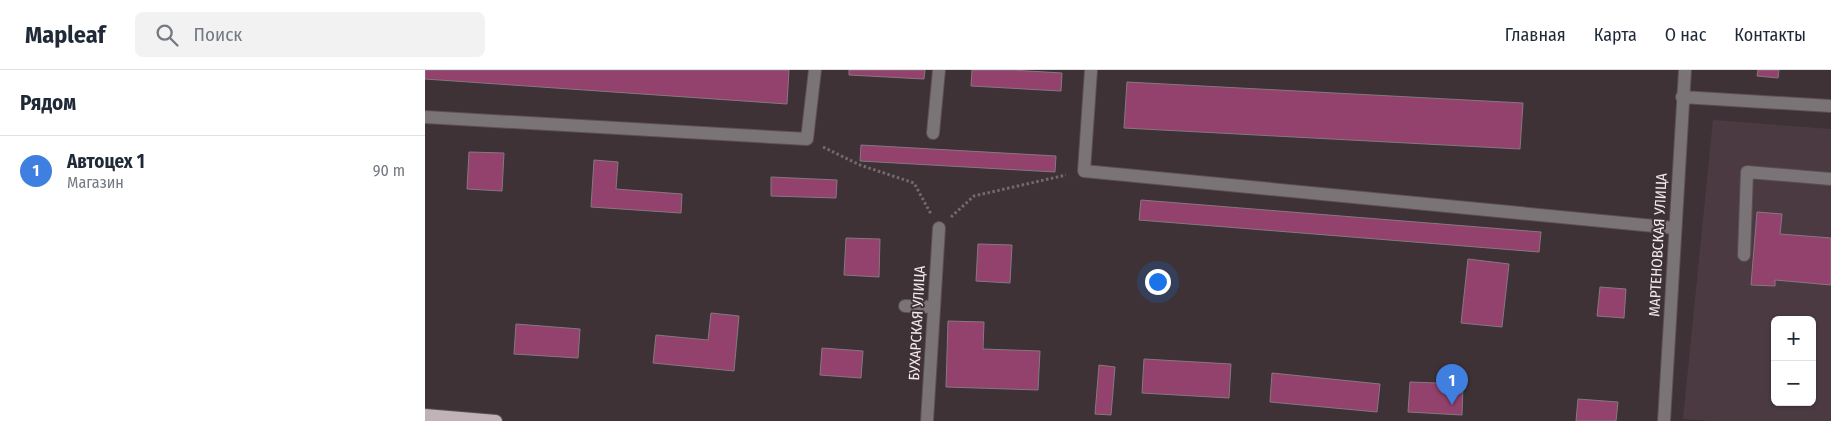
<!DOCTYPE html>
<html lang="ru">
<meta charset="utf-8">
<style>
:root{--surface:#fff;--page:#f2f2f3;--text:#1f2937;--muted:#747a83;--line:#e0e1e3;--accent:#7c3aed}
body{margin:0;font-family:"Fira Sans Condensed",sans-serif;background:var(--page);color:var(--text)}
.controls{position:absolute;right:15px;bottom:15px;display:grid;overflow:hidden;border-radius:8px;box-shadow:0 1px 4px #0004}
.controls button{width:45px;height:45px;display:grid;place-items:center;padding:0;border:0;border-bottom:1px solid var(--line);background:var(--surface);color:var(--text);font:25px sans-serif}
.you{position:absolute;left:732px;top:211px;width:18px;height:18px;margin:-12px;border:4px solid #fff;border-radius:50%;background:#1a73e8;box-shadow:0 0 0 8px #1a73e833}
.badge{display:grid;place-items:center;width:32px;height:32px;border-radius:50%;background:var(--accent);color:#fff;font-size:16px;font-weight:700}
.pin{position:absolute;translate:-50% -41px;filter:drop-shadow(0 1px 2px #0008)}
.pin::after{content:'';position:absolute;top:26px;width:18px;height:15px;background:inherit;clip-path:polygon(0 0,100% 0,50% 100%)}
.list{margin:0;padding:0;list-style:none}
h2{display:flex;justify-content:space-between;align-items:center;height:65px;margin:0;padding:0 20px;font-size:21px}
h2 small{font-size:16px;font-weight:400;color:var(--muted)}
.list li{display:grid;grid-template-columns:32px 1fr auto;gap:15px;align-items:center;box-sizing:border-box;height:70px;padding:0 20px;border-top:1px solid var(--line)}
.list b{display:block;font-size:19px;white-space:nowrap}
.list p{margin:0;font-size:16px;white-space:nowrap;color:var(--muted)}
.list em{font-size:16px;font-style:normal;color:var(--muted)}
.icon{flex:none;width:28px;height:28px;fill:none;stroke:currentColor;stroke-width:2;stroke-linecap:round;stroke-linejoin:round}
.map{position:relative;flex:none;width:1406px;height:351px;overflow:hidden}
header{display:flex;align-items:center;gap:30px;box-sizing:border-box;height:70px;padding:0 25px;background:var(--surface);border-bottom:1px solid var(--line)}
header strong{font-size:24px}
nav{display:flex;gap:28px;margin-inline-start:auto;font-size:18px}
.search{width:350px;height:45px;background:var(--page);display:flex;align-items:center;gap:12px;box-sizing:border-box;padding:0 18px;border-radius:8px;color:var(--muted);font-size:19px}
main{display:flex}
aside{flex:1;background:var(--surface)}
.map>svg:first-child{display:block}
.built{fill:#4c3a42;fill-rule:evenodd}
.building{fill:#92426c;stroke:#87787e}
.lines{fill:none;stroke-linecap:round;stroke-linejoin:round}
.minor-casing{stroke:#5b4f54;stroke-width:14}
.major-casing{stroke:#5b4f54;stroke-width:14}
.path{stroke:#74696e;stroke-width:3;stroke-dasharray:2.5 2.5;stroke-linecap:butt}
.minor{stroke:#7b7477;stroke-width:12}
.major{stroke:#c0b2b8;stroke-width:12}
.labels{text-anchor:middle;stroke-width:4;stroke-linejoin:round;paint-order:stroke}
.street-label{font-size:15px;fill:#f2e9ed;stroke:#3e3237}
</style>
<header>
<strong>Mapleaf</strong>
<div class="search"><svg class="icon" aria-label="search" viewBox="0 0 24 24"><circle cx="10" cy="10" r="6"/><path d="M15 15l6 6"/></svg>Поиск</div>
<nav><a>Главная</a><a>Карта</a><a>О нас</a><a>Контакты</a></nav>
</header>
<main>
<aside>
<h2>Рядом<small></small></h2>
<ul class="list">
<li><span class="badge" style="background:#3f7fe0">1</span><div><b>Автоцех 1</b><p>Магазин</p></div><em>90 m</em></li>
</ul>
</aside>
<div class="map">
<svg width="1406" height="351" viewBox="0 0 1406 351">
<rect width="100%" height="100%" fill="#3e3237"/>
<path class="built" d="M 1288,50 L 1406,59 L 1406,351 L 1288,351 L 1258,349 ZM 1350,250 L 1387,250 L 1387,332 L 1350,332 Z"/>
<g class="building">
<path d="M 0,0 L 364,0 L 362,34 L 0,9 Z"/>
<path d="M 424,0 L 500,0 L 499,9 L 424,5 Z"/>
<path d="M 547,0 L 586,0 L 637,3 L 636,21 L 546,16 Z"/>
<path d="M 1333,0 L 1354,0 L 1353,8 L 1332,6 Z"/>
<path d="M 702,12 L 1098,33 L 1095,79 L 699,58 Z"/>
<path d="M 436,75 L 631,86 L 630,102 L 435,91 Z"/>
<path d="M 44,82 L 79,83 L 77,121 L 42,119 Z"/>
<path d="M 169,90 L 193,92 L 191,119 L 257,124 L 256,143 L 166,137 Z"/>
<path d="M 346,107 L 412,110 L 411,128 L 346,126 Z"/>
<path d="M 716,130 L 1116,162 L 1114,182 L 714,150 Z"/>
<path d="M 1332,142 L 1357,144 L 1355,164 L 1406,168 L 1406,215 L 1350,210 L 1350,216 L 1326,215 Z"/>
<path d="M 421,168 L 455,169 L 454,207 L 419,205 Z"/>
<path d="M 553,174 L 587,175 L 585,213 L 551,211 Z"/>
<path d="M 1043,189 L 1084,194 L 1077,257 L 1036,253 Z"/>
<path d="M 1175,217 L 1201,219 L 1199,248 L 1172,246 Z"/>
<path d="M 286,243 L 314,246 L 309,301 L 228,293 L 231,265 L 283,270 Z"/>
<path d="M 523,251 L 559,252 L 558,279 L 615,281 L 613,320 L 521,317 Z"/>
<path d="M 91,254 L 155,259 L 153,288 L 89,284 Z"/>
<path d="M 397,278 L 438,281 L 436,308 L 395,305 Z"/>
<path d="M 719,289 L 806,294 L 804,328 L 717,323 Z"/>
<path d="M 674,295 L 690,297 L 686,345 L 670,344 Z"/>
<path d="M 847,303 L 955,314 L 952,342 L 845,332 Z"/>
<path d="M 985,312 L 1038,314 L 1037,345 L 983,342 Z"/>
<path d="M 1153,329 L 1193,332 L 1191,351 L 1151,351 Z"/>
</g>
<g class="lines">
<defs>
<g id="minor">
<path d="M 666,0 L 659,101 L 1250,158"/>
<path d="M 1257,27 L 1406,36"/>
<path d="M 0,47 L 382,69 L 390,0"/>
<path d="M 508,63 L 514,0"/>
<path d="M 1319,185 L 1322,102 L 1406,109"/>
<path d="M 480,236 L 509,237"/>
<path d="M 502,351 L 514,158"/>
<path d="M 1239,351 L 1260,0"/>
</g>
<path id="major" d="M 0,345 L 71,351"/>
</defs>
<use href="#minor" class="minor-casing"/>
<use href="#major" class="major-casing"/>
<g class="path">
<path d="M 398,77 L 435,95 L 489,113 L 506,144"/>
<path d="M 526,147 L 549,126 L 641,105"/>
</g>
<use href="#minor" class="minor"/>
<use href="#major" class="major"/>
</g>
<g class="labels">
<g class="street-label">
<text transform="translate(1233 175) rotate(-87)" y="5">МАРТЕНОВСКАЯ УЛИЦА</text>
<text transform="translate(492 253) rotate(-87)" y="5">БУХАРСКАЯ УЛИЦА</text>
</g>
</g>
</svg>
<div class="controls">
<button>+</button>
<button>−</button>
</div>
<div class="you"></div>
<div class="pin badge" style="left:1027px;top:335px;background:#3f7fe0">1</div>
</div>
</main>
